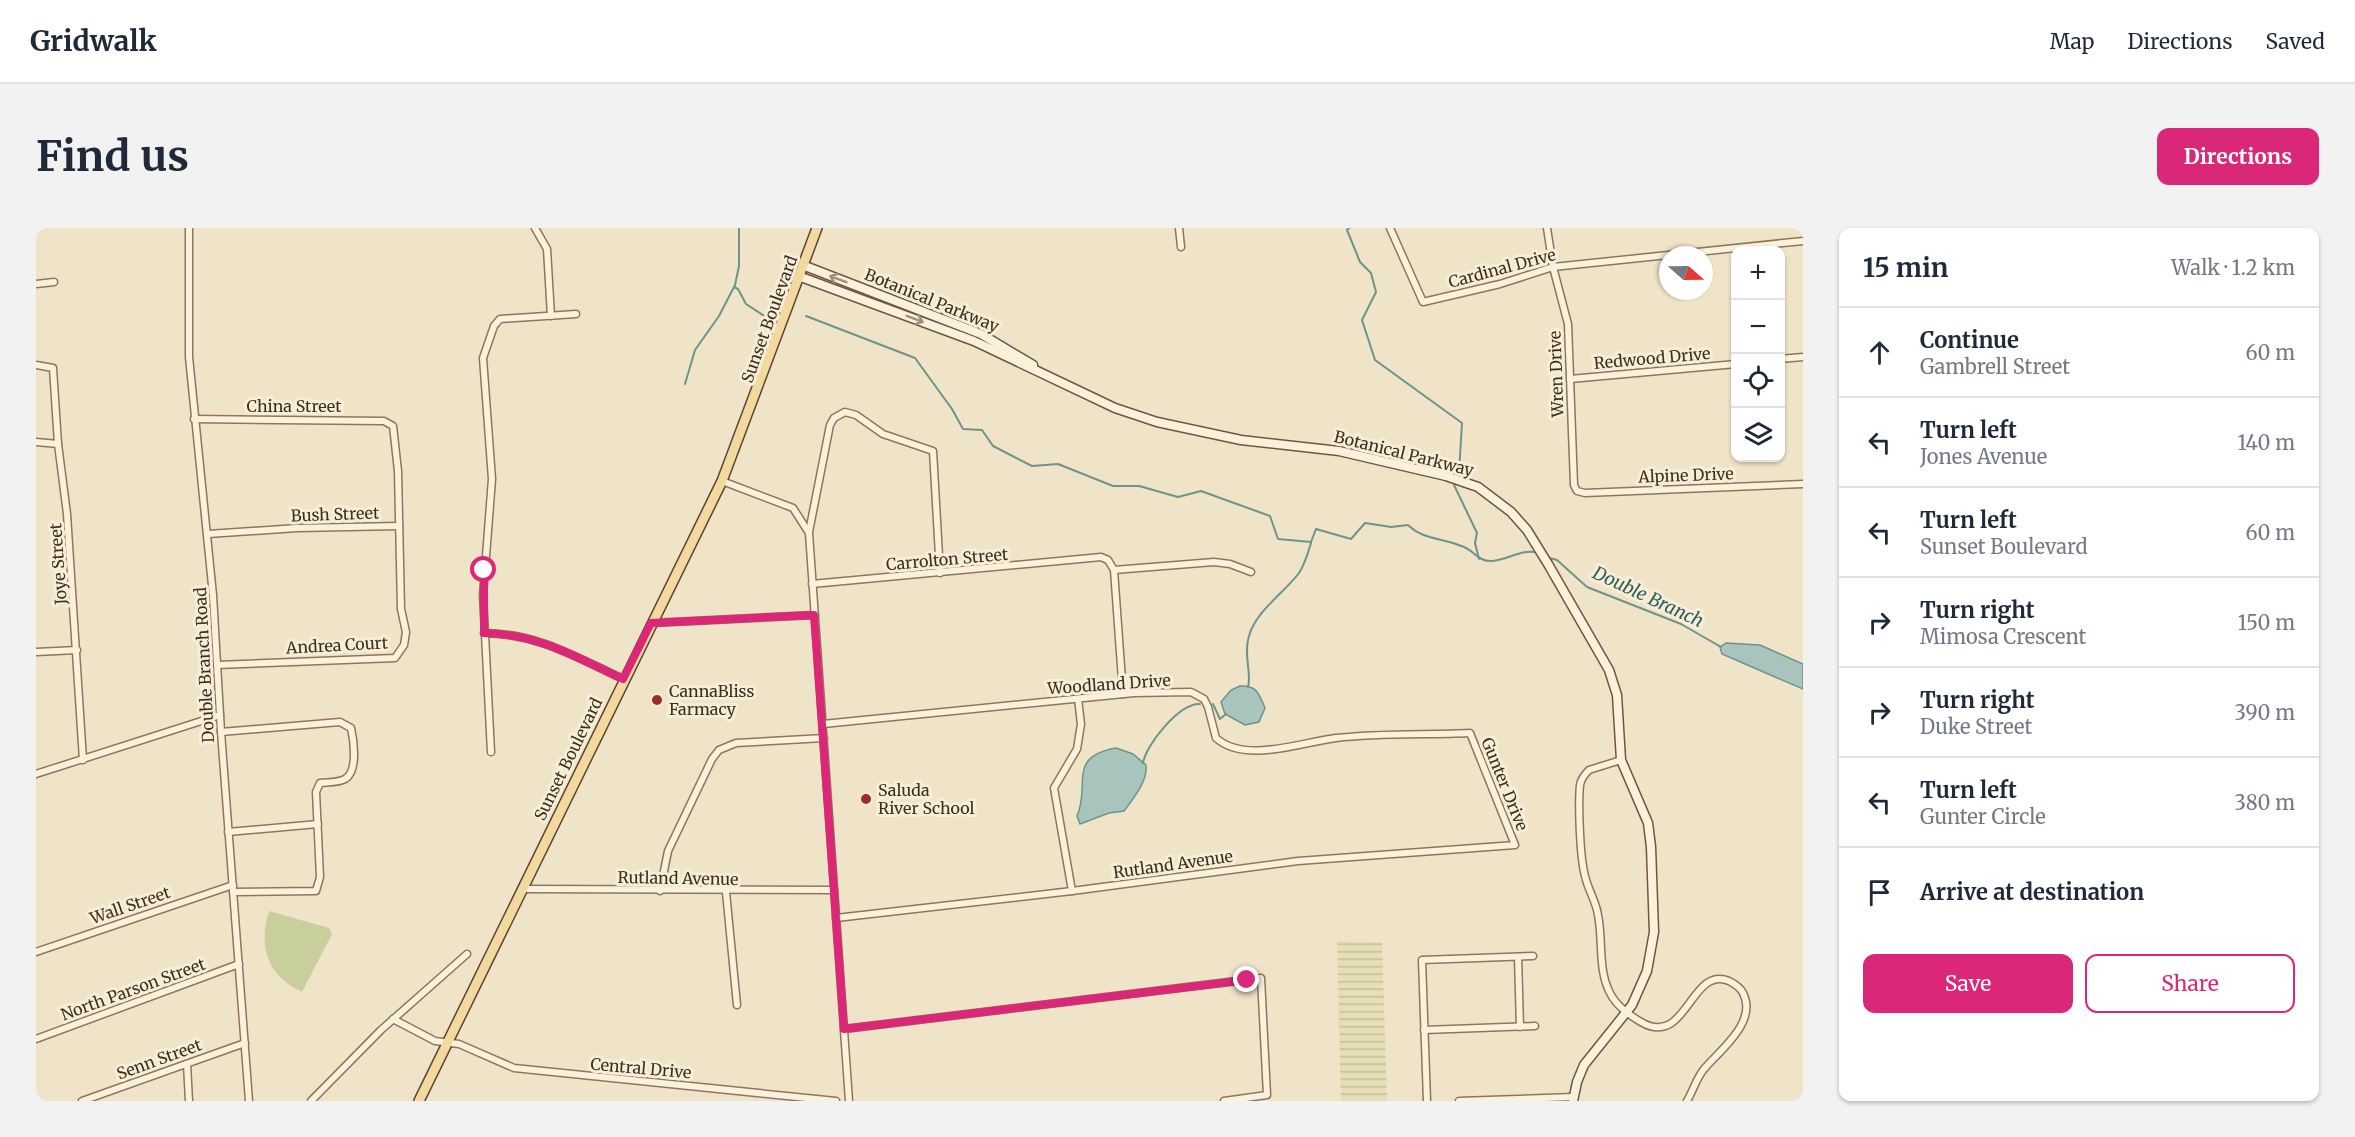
<!DOCTYPE html>
<meta charset="utf-8">
<style>
:root{--surface:#fff;--page:#f2f2f3;--text:#1f2937;--muted:#747a83;--line:#e0e1e3;--accent:#db2777}
body{margin:0;font-family:Merriweather,serif;background:var(--page);color:var(--text)}
.controls{position:absolute;right:18px;top:18px;display:grid;overflow:hidden;border-radius:12px;box-shadow:0 2px 4px #0004}
.controls button{width:54px;height:54px;display:grid;place-items:center;padding:0;border:0;border-bottom:2px solid var(--line);background:var(--surface);color:var(--text);font:30px sans-serif}
.compass{position:absolute;left:1623px;top:18px;width:54px;height:54px;border-radius:50%;background:var(--surface);box-shadow:0 2px 4px #0004;rotate:110deg}
.stop{position:absolute;width:18px;height:18px;margin:-14px;border:4px solid #db2777;border-radius:50%;background:#fff}
.stop.end{background:#db2777;border-color:#fff;box-shadow:0 2px 6px #0008}
.list{margin:0;padding:0;list-style:none}
h2{display:flex;justify-content:space-between;align-items:center;height:78px;margin:0;padding:0 24px;font-size:26px}
h2 small{font-size:20px;font-weight:400;color:var(--muted)}
.list li{display:grid;grid-template-columns:39px 1fr auto;gap:18px;align-items:center;box-sizing:border-box;height:90px;padding:0 24px;border-top:2px solid var(--line)}
.list b{display:block;font-size:22px;white-space:nowrap}
.list p{margin:0;font-size:20px;white-space:nowrap;color:var(--muted)}
.list em{font-size:20px;font-style:normal;color:var(--muted)}
.actions{display:flex;gap:12px;padding:18px 24px}
.actions a{flex:1;padding:14px 0;border:2px solid var(--accent);border-radius:12px;text-align:center;font-size:21px;color:var(--accent)}
.actions .main{background:var(--accent);color:#fff}
.icon{flex:none;width:33px;height:33px;fill:none;stroke:currentColor;stroke-width:2;stroke-linecap:round;stroke-linejoin:round}
.map{position:relative;flex:none;width:1767px;height:873px;overflow:hidden;border-radius:12px}
header{display:flex;align-items:center;gap:36px;box-sizing:border-box;height:84px;padding:0 30px;background:var(--surface);border-bottom:2px solid var(--line)}
header strong{font-size:28px}
nav{display:flex;gap:33px;margin-inline-start:auto;font-size:21px}
.intro{display:flex;align-items:center;justify-content:space-between;box-sizing:border-box;height:144px;padding:0 36px}
h1{margin:0;font-size:42px}
.button{padding:15px 27px;border-radius:12px;background:var(--accent);color:#fff;font-size:21px;font-weight:700}
main{display:flex;gap:36px;padding:0 36px}
aside{flex:1;background:var(--surface);border-radius:12px;box-shadow:0 2px 4px #0004}
.map>svg:first-child{display:block}
.farmland{fill:url(#farmland-rules)}
.garden{fill:#c9cf9b}
.water{fill:#a9c4bc;stroke:#6f938a;stroke-width:1.5}
.lines{fill:none;stroke-linecap:round;stroke-linejoin:round}
.stream{stroke:#6f938a;stroke-width:2}
.street-casing{stroke:#8d765c;stroke-width:9}
.secondary-casing{stroke:#6f573f;stroke-width:11}
.primary-casing{stroke:#5b4430;stroke-width:12}
.street{stroke:#faf1dc;stroke-width:6}
.secondary{stroke:#faf1dc;stroke-width:8}
.primary{stroke:#f3d9a0;stroke-width:9}
.oneway{stroke:#9c907e}
.route{stroke:#db2777;stroke-width:8}
.poi-dot{fill:#9e2a2b;stroke:#f7eed8;stroke-width:2}
.labels{text-anchor:middle;stroke-width:6;stroke-linejoin:round;paint-order:stroke}
.street-label{font-size:16px;fill:#3d2e20;stroke:#f7eed8}
.poi-label{font-size:16px;fill:#3d2e20;stroke:#f7eed8;text-anchor:start}
.water-label{font-size:18px;font-style:italic;fill:#2f5d5a;stroke:#f7eed8}
</style>
<header>
<strong>Gridwalk</strong>
<nav><a>Map</a><a>Directions</a><a>Saved</a></nav>
</header>
<div class="intro"><h1>Find us</h1><a class="button">Directions</a></div>
<main>
<div class="map">
<svg width="1767" height="873" viewBox="0 0 1767 873">
<defs>
<pattern id="farmland-rules" width="6" height="5" patternUnits="userSpaceOnUse" patternTransform="scale(1.5)"><rect width="6" height="5" fill="#e6deb5"/><path d="M0 2.5h6" fill="none" stroke="#c6bf9b"/></pattern>
</defs>
<rect width="100%" height="100%" fill="#f0e4c8"/>
<path class="farmland" d="M 1301,713 L 1346,714 L 1351,873 L 1305,873 Z"/>
<path class="garden" d="M 233,683 L 293,700 L 296,706 L 266,764 C 231,748 222,718 233,683 Z"/>
<g class="water">
<path d="M 1690,415 L 1724,417 L 1767,436 L 1767,461 L 1686,426 L 1684,419 Z"/>
<path d="M 1204,458 C 1221,457 1223,466 1229,480 L 1223,494 L 1209,497 L 1189,486 L 1185,474 L 1195,462 Z"/>
<path d="M 1080,520 L 1097,526 L 1110,537 C 1112,553 1097,571 1088,583 L 1073,585 L 1044,596 L 1041,588 C 1055,557 1030,529 1080,520 Z"/>
</g>
<g class="lines">
<g class="stream">
<path d="M 1313,0 L 1311,2 L 1324,34 L 1335,45 L 1340,64 L 1326,92 L 1339,132 L 1426,195 L 1423,245"/>
<path d="M 698,59 L 702,61 L 710,76 L 730,89"/>
<path d="M 770,88 L 879,130 L 916,181 L 927,201 L 946,202 L 957,218 L 996,238 L 1022,236 L 1077,258 L 1103,258 L 1142,269 L 1165,263 L 1234,288 L 1242,311 L 1275,314 L 1280,301"/>
<path d="M 649,156 L 659,122 L 683,88 L 699,57 L 703,38 L 703,0"/>
<path d="M 1418,257 L 1441,305 L 1439,315 L 1443,331"/>
<path d="M 1280,301 L 1315,311 L 1329,295 L 1355,299 L 1372,297 C 1389,313 1406,309 1428,319 C 1438,323 1443,334 1456,333 C 1472,332 1487,320 1502,325"/>
<path d="M 1510,329 L 1521,332 L 1551,359 L 1645,396 L 1685,419"/>
<path d="M 1212,459 C 1216,446 1207,426 1213,408 C 1220,383 1248,365 1263,345 C 1269,336 1272,325 1275,315"/>
<path d="M 1177,476 L 1184,491 L 1190,486"/>
<path d="M 1107,535 C 1110,517 1143,475 1164,476"/>
</g>
<defs>
<g id="street">
<path d="M 153,0 L 153,129 L 177,367 L 185,504 L 213,873"/>
<path d="M 499,0 L 511,21 L 515,88"/>
<path d="M 1143,0 L 1145,19"/>
<path d="M 1354,0 L 1387,74 L 1464,56 L 1517,39 L 1767,13"/>
<path d="M 1511,0 L 1517,39 L 1532,96 L 1538,257 L 1541,263 L 1549,265 L 1767,256"/>
<path d="M 0,56 L 18,54"/>
<path d="M 1744,131 L 1767,129"/>
<path d="M 0,137 L 17,140 L 22,216 L 31,286 L 47,532"/>
<path d="M 1534,151 L 1700,136"/>
<path d="M 158,191 L 348,193 L 357,198 L 362,243 L 365,381 L 370,404 L 368,417 L 359,430 L 181,437"/>
<path d="M 0,214 L 22,216"/>
<path d="M 686,253 L 757,280 L 773,305 L 813,873"/>
<path d="M 773,304 L 794,197 L 798,190 L 809,184 L 820,187 L 847,206 L 897,223 L 904,345"/>
<path d="M 172,306 L 261,300 L 363,298"/>
<path d="M 1078,342 L 1178,334 L 1194,336 L 1215,344"/>
<path d="M 776,356 L 1065,329 L 1072,332 L 1078,342 L 1087,466"/>
<path d="M 616,395 L 779,387"/>
<path d="M 448,405 C 503,406 538,428 587,451"/>
<path d="M 0,424 L 41,422"/>
<path d="M 787,496 L 1098,465 L 1155,464 L 1168,471 L 1172,479 L 1180,510 C 1209,536 1266,514 1300,510 C 1344,505 1390,507 1434,505 L 1479,617 L 1262,633 L 1036,663 L 800,690"/>
<path d="M 185,504 L 304,494 L 315,500 C 318,513 322,544 309,551 C 302,555 292,554 284,555 L 280,564 L 284,649 L 280,663 L 197,664"/>
<path d="M 455,524 L 447,367 L 456,251 L 447,130 L 458,98 L 464,91 L 540,86"/>
<path d="M 1585,532 L 1553,542 C 1549,546 1545,551 1544,557 C 1542,577 1544,630 1549,648 C 1552,662 1560,673 1562,687 C 1567,712 1562,740 1573,763 C 1579,777 1593,787 1605,794 C 1651,821 1654,737 1693,753 C 1699,756 1704,759 1707,765 C 1722,794 1684,822 1668,841 C 1660,851 1657,863 1651,873"/>
<path d="M 0,546 L 184,487"/>
<path d="M 192,604 L 282,596"/>
<path d="M 486,661 L 798,662"/>
<path d="M 624,663 L 632,623 L 676,531 L 683,522 L 700,515 L 788,510"/>
<path d="M 1036,663 L 1018,560 L 1041,521 L 1045,496 L 1042,471"/>
<path d="M 690,664 L 701,777"/>
<path d="M 0,724 L 197,657"/>
<path d="M 1482,729 L 1484,799"/>
<path d="M 357,791 L 399,813 L 423,816 L 478,840 L 800,873"/>
<path d="M 808,801 L 1225,750 L 1231,867 L 1188,873"/>
<path d="M 1388,802 L 1499,798"/>
<path d="M 0,811 L 203,736"/>
<path d="M 151,836 L 153,873"/>
<path d="M 46,873 L 209,815"/>
<path d="M 275,873 L 345,802 L 431,726"/>
<path d="M 1391,873 L 1386,732 L 1497,728"/>
<path d="M 1423,873 L 1537,869"/>
</g>
<g id="secondary">
<path d="M 769,38 L 945,106 L 997,137"/>
<path d="M 765,49 L 938,113 L 1079,180 L 1121,194 L 1205,212 L 1303,223 L 1410,248 L 1442,259 L 1475,284 L 1491,302 L 1512,336 L 1573,442 L 1581,467 L 1585,532 L 1612,595 L 1615,619 L 1618,704 L 1611,743 L 1596,777 L 1548,837 L 1541,854 L 1537,873"/>
</g>
<path id="primary" d="M 383,873 L 686,253 L 781,0"/>
</defs>
<use href="#street" class="street-casing"/>
<use href="#secondary" class="secondary-casing"/>
<use href="#primary" class="primary-casing"/>
<use href="#street" class="street"/>
<use href="#secondary" class="secondary"/>
<use href="#primary" class="primary"/>
</g>
<defs><path id="oneway-shaft" d="M-6 0H5M1.5-3L5.5 0L1.5 3" fill="none" stroke-width="1.6" stroke-linecap="round" stroke-linejoin="round" transform="scale(1.5)"/></defs>
<g class="oneway">
<use href="#oneway-shaft" transform="translate(802 51) rotate(-159)"/>
<use href="#oneway-shaft" transform="translate(879 91) rotate(21)"/>
</g>
<g class="lines">
<path class="route" d="M 448,342 L 448,405 C 502,406 540,429 587,451 L 615,395 L 778,387 L 808,801 L 1211,752"/>
</g>
<g class="poi-dot">
<circle cx="621" cy="472" r="6"/>
<circle cx="830" cy="571" r="6"/>
</g>
<g class="labels">
<g class="street-label">
<text transform="translate(1466 40) rotate(-15)" y="6">Cardinal Drive</text>
<text transform="translate(896 72) rotate(22)" y="6">Botanical Parkway</text>
<text transform="translate(733 91) rotate(-70)" y="6">Sunset Boulevard</text>
<text transform="translate(1616 130) rotate(-5)" y="6">Redwood Drive</text>
<text transform="translate(1520 146) rotate(-92)" y="6">Wren Drive</text>
<text x="258" y="184">China Street</text>
<text transform="translate(1368 225) rotate(14)" y="6">Botanical Parkway</text>
<text transform="translate(1650 247) rotate(-2)" y="6">Alpine Drive</text>
<text transform="translate(299 286) rotate(-2)" y="6">Bush Street</text>
<text transform="translate(911 331) rotate(-5)" y="6">Carrolton Street</text>
<text transform="translate(22 336) rotate(-94)" y="6">Joye Street</text>
<text transform="translate(301 417) rotate(-3)" y="6">Andrea Court</text>
<text transform="translate(168 437) rotate(-93)" y="6">Double Branch Road</text>
<text transform="translate(1073 456) rotate(-4)" y="6">Woodland Drive</text>
<text transform="translate(532 531) rotate(-64)" y="6">Sunset Boulevard</text>
<text transform="translate(1469 556) rotate(68)" y="6">Gunter Drive</text>
<text transform="translate(1137 636) rotate(-8)" y="6">Rutland Avenue</text>
<text transform="translate(642 650) rotate(1)" y="6">Rutland Avenue</text>
<text transform="translate(94 677) rotate(-19)" y="6">Wall Street</text>
<text transform="translate(97 761) rotate(-20)" y="6">North Parson Street</text>
<text transform="translate(123 831) rotate(-20)" y="6">Senn Street</text>
<text transform="translate(605 840) rotate(5)" y="6">Central Drive</text>
</g>
<g class="poi-label">
<text x="633" y="469">CannaBliss<tspan x="633" dy="18">Farmacy</tspan></text>
<text x="842" y="568">Saluda<tspan x="842" dy="18">River School</tspan></text>
</g>
<g class="water-label">
<text transform="translate(1612 369) rotate(25)" y="6">Double Branch</text>
</g>
</g>
</svg>
<div class="controls">
<button>+</button>
<button>−</button>
<button><svg class="icon" aria-label="locate" viewBox="0 0 24 24"><circle cx="12" cy="12" r="6"/><path d="M12 2v4M12 18v4M2 12h4M18 12h4"/></svg></button>
<button><svg class="icon" aria-label="layers" viewBox="0 0 24 24"><path d="M12 4l9 5-9 5-9-5zM3 14l9 5 9-5"/></svg></button>
</div>
<svg class="compass" viewBox="-18 -18 36 36"><path d="M0-13l5 13h-10z" fill="#e53935"/><path d="M0 13l5-13h-10z" fill="#747a83"/></svg>
<div class="stop" style="left:448px;top:342px"></div>
<div class="stop end" style="left:1211px;top:752px"></div>
</div>
<aside>
<h2>15 min<small>Walk · 1.2 km</small></h2>
<ul class="list">
<li><svg class="icon" aria-label="ahead" viewBox="0 0 24 24"><path d="M12 20V5M6 11l6-6 6 6"/></svg><div><b>Continue</b><p>Gambrell Street</p></div><em>60 m</em></li>
<li><svg class="icon" aria-label="left" viewBox="0 0 24 24"><path d="M17 20v-9H6M10 6l-5 5 5 5"/></svg><div><b>Turn left</b><p>Jones Avenue</p></div><em>140 m</em></li>
<li><svg class="icon" aria-label="left" viewBox="0 0 24 24"><path d="M17 20v-9H6M10 6l-5 5 5 5"/></svg><div><b>Turn left</b><p>Sunset Boulevard</p></div><em>60 m</em></li>
<li><svg class="icon" aria-label="right" viewBox="0 0 24 24"><path d="M7 20v-9h11M14 6l5 5-5 5"/></svg><div><b>Turn right</b><p>Mimosa Crescent</p></div><em>150 m</em></li>
<li><svg class="icon" aria-label="right" viewBox="0 0 24 24"><path d="M7 20v-9h11M14 6l5 5-5 5"/></svg><div><b>Turn right</b><p>Duke Street</p></div><em>390 m</em></li>
<li><svg class="icon" aria-label="left" viewBox="0 0 24 24"><path d="M17 20v-9H6M10 6l-5 5 5 5"/></svg><div><b>Turn left</b><p>Gunter Circle</p></div><em>380 m</em></li>
<li><svg class="icon" aria-label="arrive" viewBox="0 0 24 24"><path d="M6 21V4h12l-3 4 3 4H6"/></svg><div><b>Arrive at destination</b></div></li>
</ul>
<div class="actions"><a class="main">Save</a><a>Share</a></div>
</aside>
</main>
